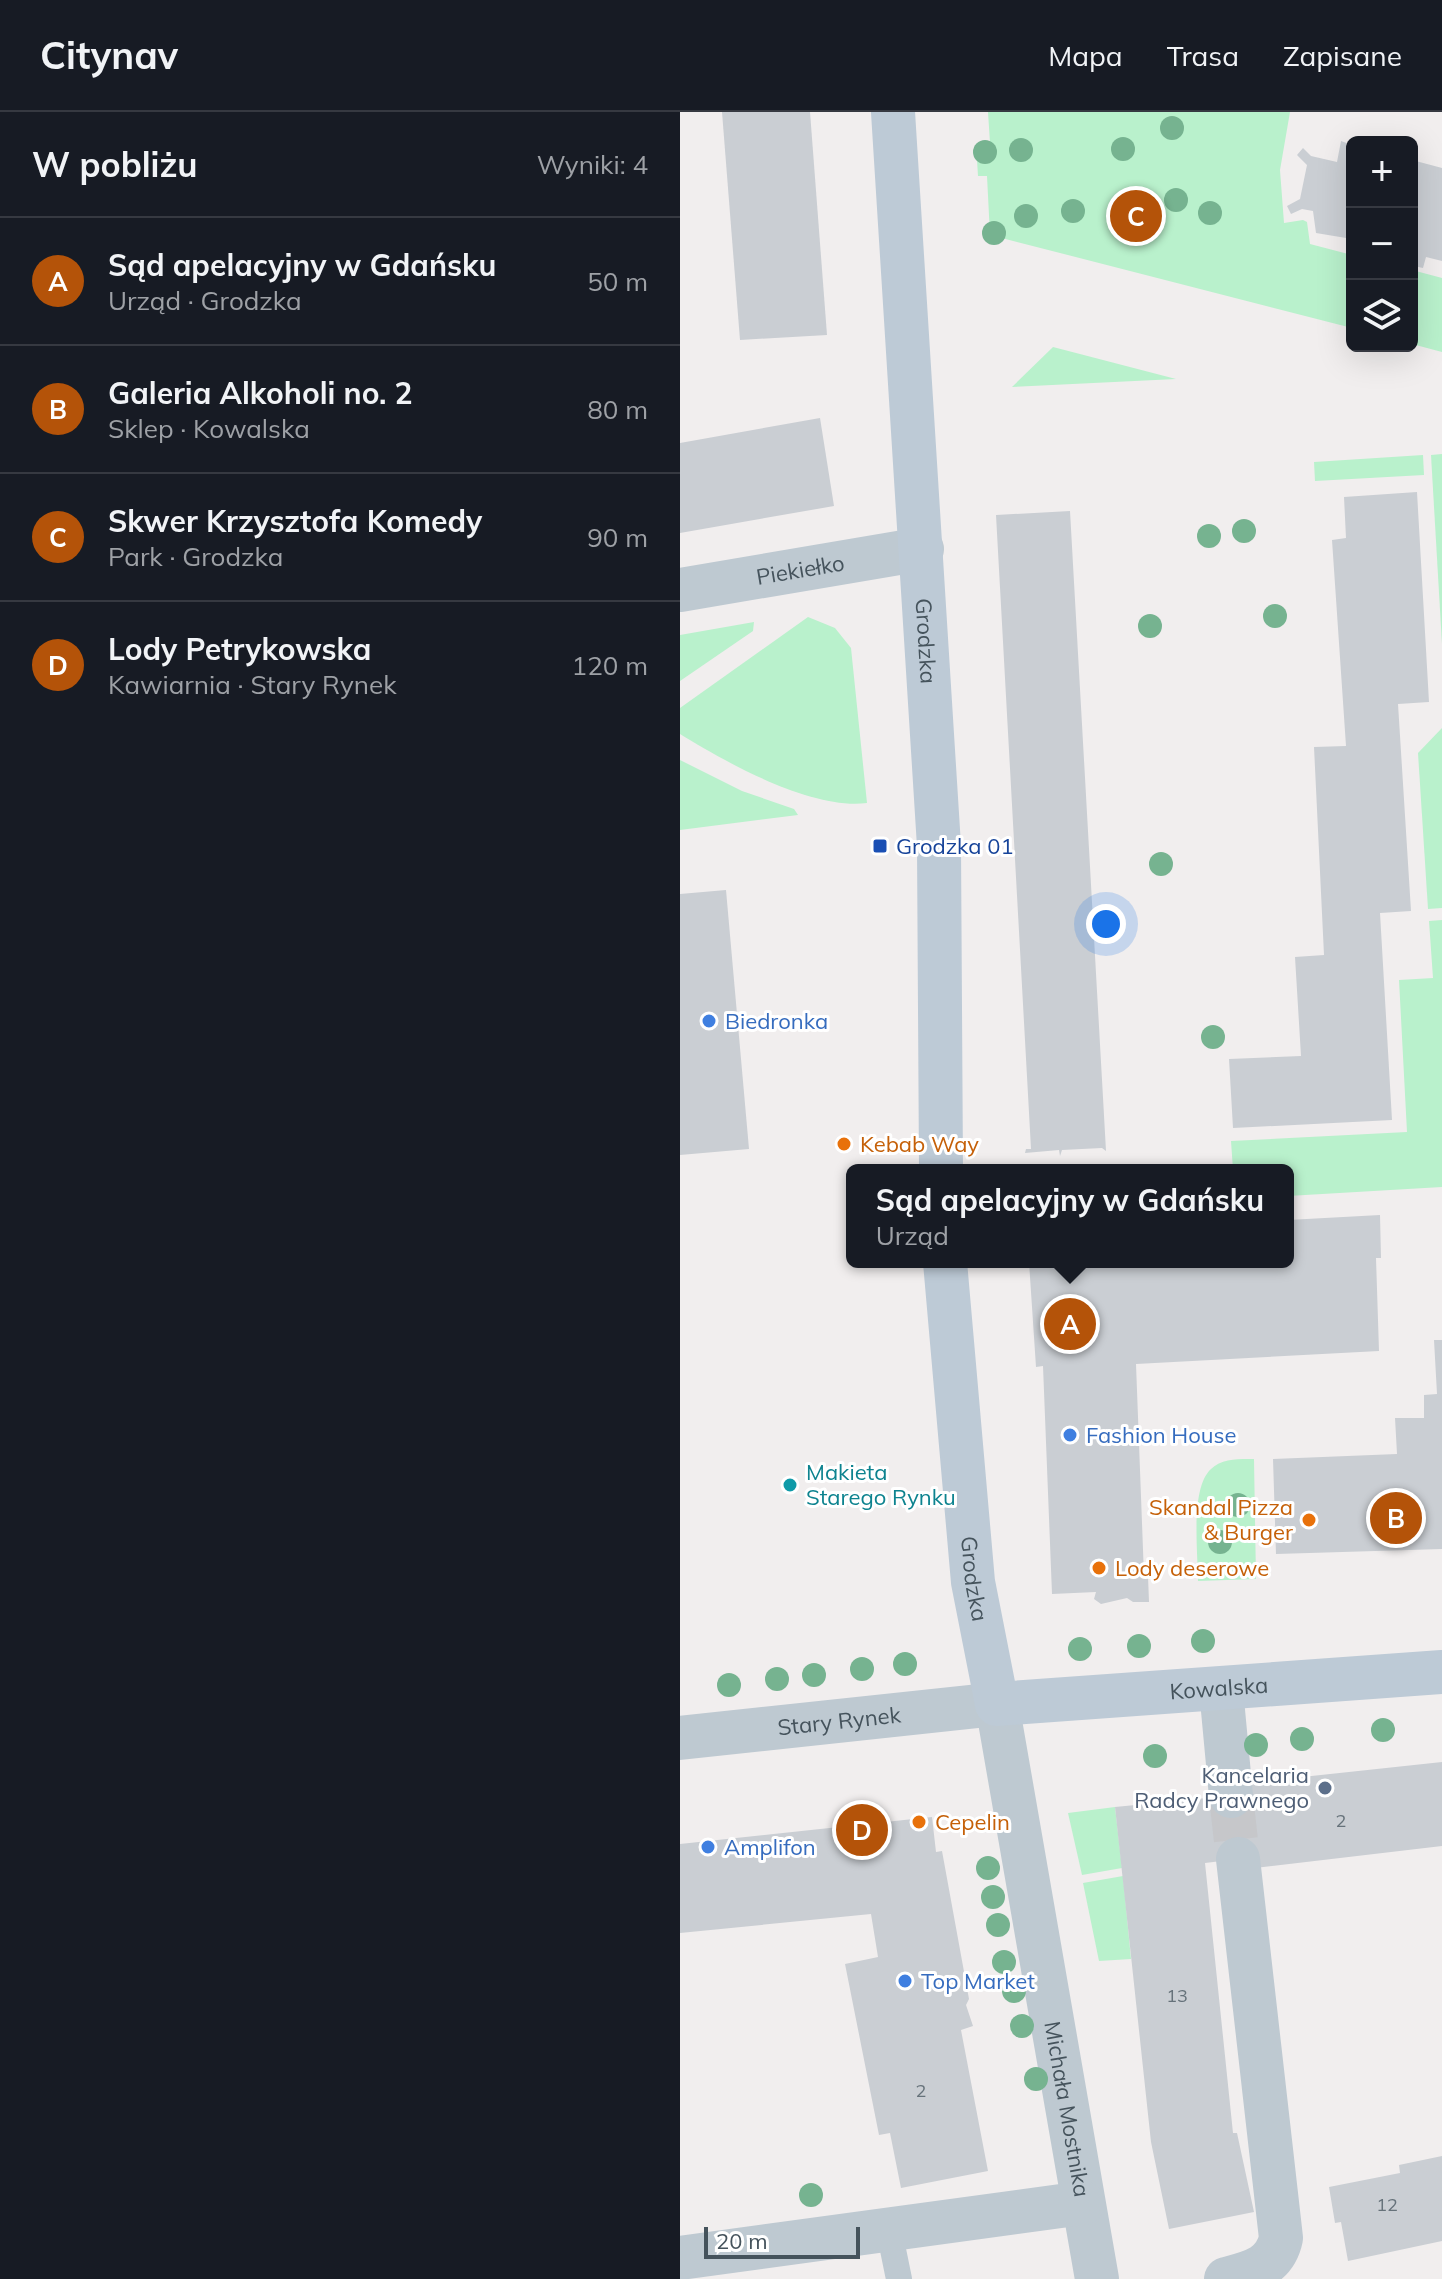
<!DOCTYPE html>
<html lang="pl">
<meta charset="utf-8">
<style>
:root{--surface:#171b24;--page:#20242c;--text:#f1f3f6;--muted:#9ea1a6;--line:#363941;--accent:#b45309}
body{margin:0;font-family:Mulish,sans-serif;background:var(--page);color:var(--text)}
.controls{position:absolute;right:24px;top:24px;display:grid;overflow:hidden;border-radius:12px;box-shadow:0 8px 32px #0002}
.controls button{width:72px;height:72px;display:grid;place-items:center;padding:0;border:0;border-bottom:2px solid var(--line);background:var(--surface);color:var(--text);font:40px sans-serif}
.scale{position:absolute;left:24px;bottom:20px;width:156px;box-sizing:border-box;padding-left:8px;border:4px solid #45535c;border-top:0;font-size:22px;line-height:28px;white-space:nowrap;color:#45535c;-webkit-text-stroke:6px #fff;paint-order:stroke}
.you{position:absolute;left:426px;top:812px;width:28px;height:28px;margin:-20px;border:6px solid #fff;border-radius:50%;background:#1a73e8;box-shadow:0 0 0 12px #1a73e833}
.badge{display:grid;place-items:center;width:52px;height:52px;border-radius:50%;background:var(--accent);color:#fff;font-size:26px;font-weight:700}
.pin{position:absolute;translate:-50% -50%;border:4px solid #fff;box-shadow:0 2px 8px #0006}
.popup{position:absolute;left:166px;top:1052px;width:448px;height:104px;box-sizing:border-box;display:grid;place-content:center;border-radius:12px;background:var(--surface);filter:drop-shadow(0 2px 6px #0005);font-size:26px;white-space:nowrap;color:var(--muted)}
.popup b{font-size:30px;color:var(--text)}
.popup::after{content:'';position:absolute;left:50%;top:100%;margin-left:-16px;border:16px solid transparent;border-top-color:var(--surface)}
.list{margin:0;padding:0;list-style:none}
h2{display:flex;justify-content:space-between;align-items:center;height:104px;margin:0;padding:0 32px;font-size:34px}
h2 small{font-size:26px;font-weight:400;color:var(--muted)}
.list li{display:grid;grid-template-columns:52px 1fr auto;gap:24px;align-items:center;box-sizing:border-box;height:128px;padding:0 32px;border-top:2px solid var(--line)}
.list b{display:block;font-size:30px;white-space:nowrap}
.list p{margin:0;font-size:26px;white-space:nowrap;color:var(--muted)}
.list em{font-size:26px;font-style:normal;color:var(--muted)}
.icon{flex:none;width:44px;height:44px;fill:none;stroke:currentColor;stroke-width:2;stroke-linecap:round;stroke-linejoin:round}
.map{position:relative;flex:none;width:762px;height:2167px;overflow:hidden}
header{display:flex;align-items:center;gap:48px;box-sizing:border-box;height:112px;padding:0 40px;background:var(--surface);border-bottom:2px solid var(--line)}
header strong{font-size:38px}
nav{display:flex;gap:44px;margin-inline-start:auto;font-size:28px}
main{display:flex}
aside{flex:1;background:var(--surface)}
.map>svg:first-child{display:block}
.green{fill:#b9f1cc}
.building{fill:#caced3}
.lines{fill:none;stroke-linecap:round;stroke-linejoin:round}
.street-tunnel{stroke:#c6c7ca;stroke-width:44;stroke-dasharray:44 22;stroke-linecap:butt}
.lane{stroke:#bec9d1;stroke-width:26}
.street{stroke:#bec9d1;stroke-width:44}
.secondary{stroke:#bdcad6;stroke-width:44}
.tree{fill:#76b390}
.transit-dot{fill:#1a4fb4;stroke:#fff;stroke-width:3}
.shop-dot{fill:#3f7fe0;stroke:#fff;stroke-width:3}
.food-dot{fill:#e8710a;stroke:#fff;stroke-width:3}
.culture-dot{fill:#0f9aa8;stroke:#fff;stroke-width:3}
.service-dot{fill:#5c6f8a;stroke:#fff;stroke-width:3}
.labels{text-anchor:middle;stroke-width:6;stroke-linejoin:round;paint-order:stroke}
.number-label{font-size:18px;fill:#66727a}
.street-label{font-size:22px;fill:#45535c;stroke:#fff}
.transit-label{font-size:22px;fill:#164399;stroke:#fff;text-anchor:start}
.shop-label{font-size:22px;fill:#366cbe;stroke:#fff;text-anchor:start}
.food-label{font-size:22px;fill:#c56008;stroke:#fff;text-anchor:start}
.culture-label{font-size:22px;fill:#0d838f;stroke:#fff;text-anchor:start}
.service-label{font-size:22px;fill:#4e5e75;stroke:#fff;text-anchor:end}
</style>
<header>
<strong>Citynav</strong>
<nav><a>Mapa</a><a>Trasa</a><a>Zapisane</a></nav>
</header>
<main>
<aside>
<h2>W pobliżu<small>Wyniki: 4</small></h2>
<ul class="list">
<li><span class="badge">A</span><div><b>Sąd apelacyjny w Gdańsku</b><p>Urząd · Grodzka</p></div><em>50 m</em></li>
<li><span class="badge">B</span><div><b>Galeria Alkoholi no. 2</b><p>Sklep · Kowalska</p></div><em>80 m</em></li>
<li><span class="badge">C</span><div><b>Skwer Krzysztofa Komedy</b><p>Park · Grodzka</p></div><em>90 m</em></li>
<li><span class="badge">D</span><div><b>Lody Petrykowska</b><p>Kawiarnia · Stary Rynek</p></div><em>120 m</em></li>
</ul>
</aside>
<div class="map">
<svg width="762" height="2167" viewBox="0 0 762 2167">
<rect width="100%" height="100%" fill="#f1eeee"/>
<g class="green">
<path d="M 308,0 L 610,0 L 600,58 L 604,111 L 623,108 L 627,110 L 630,132 L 672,143 L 672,216 L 310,123 L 307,64 L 298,64 L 296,32 L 310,31 Z"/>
<path d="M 732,158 L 762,166 L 762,240 L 732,232 Z"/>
<path d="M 373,235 L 496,267 L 332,275 Z"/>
<path d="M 762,342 L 762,532 L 751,343 Z"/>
<path d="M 743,343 L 744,363 L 635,369 L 634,350 Z"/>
<path d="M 128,505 L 155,516 L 171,536 L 187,691 C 131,698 47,651 0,622 L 0,596 Z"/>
<path d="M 74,510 L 73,519 L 0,569 L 0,523 Z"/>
<path d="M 762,616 L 762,796 L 748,797 L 738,641 Z"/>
<path d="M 0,648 L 62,679 L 114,697 L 118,703 L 0,718 Z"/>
<path d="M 762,808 L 762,1075 L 608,1084 L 608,1058 L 553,1058 L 551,1029 L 727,1020 L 719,868 L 753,866 L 749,809 Z"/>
<path d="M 574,1347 L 576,1467 L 518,1469 C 518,1441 510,1376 531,1357 C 542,1346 560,1347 574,1347 Z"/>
<path d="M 435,1695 L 442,1756 L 402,1763 L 388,1701 Z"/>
<path d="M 443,1764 L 451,1847 L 419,1849 L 403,1771 Z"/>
</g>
<g class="building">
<path d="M 42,0 L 130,0 L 147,223 L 60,228 Z"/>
<path d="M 661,29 L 672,33 L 672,127 L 636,121 L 633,99 L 622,97 L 611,102 L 607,94 L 620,87 L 627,53 L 617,43 L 623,36 L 631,44 L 657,50 Z"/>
<path d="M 732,48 L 762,56 L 762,149 L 746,145 L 743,156 L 734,154 L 737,144 L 732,143 Z"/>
<path d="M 140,306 L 154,394 L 0,421 L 0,331 Z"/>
<path d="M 737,380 L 749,590 L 718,592 L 731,799 L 700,801 L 712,1008 L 553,1016 L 549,947 L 621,944 L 615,845 L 644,843 L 634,635 L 666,634 L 652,428 L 666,426 L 664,385 Z"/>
<path d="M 390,399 L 426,1039 L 422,1036 L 382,1038 L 380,1044 L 379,1038 L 345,1041 L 346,1037 L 351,1037 L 316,403 Z"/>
<path d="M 46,778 L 69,1037 L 0,1043 L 0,782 Z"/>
<path d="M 700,1103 L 701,1146 L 696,1146 L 699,1239 L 456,1252 L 464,1464 L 468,1464 L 469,1490 L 453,1490 L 447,1486 L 421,1492 L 414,1487 L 416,1480 L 372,1482 L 363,1254 L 356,1255 L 349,1150 L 608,1150 L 608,1108 Z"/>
<path d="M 754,1228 L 762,1228 L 762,1437 L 596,1442 L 593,1347 L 717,1342 L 715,1306 L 744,1306 L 744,1283 L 757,1282 Z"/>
<path d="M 762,1650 L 762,1734 L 566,1757 L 558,1747 L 525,1751 L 553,2021 L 557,2021 L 574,2100 L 489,2117 L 471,2030 L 435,1695 L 537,1685 L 557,1672 Z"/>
<path d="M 252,1705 L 256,1740 L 262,1739 L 289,1887 L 286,1893 L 293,1914 L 281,1918 L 308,2059 L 221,2076 L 210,2021 L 199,2023 L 165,1852 L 198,1845 L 191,1802 L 0,1821 L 0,1732 Z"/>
<path d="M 762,2044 L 762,2129 L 668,2149 L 661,2110 L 655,2111 L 649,2075 L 720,2061 L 719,2053 Z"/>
</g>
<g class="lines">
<path class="street-tunnel" d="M 551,1684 L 558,1747"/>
<path class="lane" d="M 209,2118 L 219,2167"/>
<g class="street">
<path id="s1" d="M 0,478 L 242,437"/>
<path d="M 541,1577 L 551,1684"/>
<path id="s2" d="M 0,1626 L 317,1592 L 417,2167"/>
<path d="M 0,2146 L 403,2091"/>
<path d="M 546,2167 C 572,2160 595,2155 601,2126 L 558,1747"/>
</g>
<g class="secondary">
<path id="s3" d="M 213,0 L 259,734 L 261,1058"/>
<path id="s4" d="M 265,1150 L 293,1470 L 317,1592 L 762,1560"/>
</g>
</g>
<g class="tree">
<circle cx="492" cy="16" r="12"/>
<circle cx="443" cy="37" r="12"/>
<circle cx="341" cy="38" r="12"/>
<circle cx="305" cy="40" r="12"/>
<circle cx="496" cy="88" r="12"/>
<circle cx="447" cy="96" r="12"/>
<circle cx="393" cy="99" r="12"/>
<circle cx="530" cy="101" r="12"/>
<circle cx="346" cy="104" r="12"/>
<circle cx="314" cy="121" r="12"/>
<circle cx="564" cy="419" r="12"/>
<circle cx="529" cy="424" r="12"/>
<circle cx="595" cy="504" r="12"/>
<circle cx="470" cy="514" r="12"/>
<circle cx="481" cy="752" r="12"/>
<circle cx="533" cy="925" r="12"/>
<circle cx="558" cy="1393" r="12"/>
<circle cx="540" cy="1430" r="12"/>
<circle cx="523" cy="1529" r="12"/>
<circle cx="459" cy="1534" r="12"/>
<circle cx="400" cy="1537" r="12"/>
<circle cx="225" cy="1552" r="12"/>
<circle cx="182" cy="1557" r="12"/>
<circle cx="134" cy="1563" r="12"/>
<circle cx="97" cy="1567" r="12"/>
<circle cx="49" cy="1573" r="12"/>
<circle cx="703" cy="1618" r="12"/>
<circle cx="622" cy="1627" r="12"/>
<circle cx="576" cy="1633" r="12"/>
<circle cx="475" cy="1644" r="12"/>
<circle cx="308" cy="1756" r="12"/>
<circle cx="313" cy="1785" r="12"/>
<circle cx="318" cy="1813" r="12"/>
<circle cx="324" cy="1850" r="12"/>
<circle cx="334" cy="1879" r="12"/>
<circle cx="342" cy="1914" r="12"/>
<circle cx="356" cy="1967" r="12"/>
<circle cx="131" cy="2083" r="12"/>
</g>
<rect class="transit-dot" x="192" y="726" width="16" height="16" rx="4"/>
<g class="shop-dot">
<circle cx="29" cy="909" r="8"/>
<circle cx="390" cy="1323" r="8"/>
<circle cx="28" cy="1735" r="8"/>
<circle cx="225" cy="1869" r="8"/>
</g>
<g class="food-dot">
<circle cx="164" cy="1032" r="8"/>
<circle cx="629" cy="1408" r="8"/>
<circle cx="419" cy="1456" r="8"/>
<circle cx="239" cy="1710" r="8"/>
</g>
<circle class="culture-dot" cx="110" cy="1373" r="8"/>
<circle class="service-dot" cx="645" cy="1676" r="8"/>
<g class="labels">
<g class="number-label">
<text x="661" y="1715">2</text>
<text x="497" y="1890">13</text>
<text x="241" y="1985">2</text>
<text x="707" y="2099">12</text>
</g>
<g class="street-label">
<text dy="8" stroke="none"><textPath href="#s1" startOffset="122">Piekiełko</textPath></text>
<text dy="8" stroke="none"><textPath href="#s3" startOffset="530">Grodzka</textPath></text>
<text dy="8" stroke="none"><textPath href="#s4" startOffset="318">Grodzka</textPath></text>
<text dy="8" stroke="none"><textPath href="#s4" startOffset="668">Kowalska</textPath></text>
<text dy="8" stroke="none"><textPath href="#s2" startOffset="160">Stary Rynek</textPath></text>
<text dy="8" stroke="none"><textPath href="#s2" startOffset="730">Michała Mostnika</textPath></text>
</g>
<g class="transit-label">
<text x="216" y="742">Grodzka 01</text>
</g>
<g class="shop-label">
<text x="45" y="917">Biedronka</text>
<text x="406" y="1331">Fashion House</text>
<text x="44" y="1743">Amplifon</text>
<text x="241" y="1877">Top Market</text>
</g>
<g class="food-label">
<text x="180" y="1040">Kebab Way</text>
<text x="613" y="1403" text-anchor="end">Skandal Pizza<tspan x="613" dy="25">&amp; Burger</tspan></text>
<text x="435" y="1464">Lody deserowe</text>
<text x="255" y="1718">Cepelin</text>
</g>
<g class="culture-label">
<text x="126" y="1368">Makieta<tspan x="126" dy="25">Starego Rynku</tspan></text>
</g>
<g class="service-label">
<text x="629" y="1671">Kancelaria<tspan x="629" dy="25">Radcy Prawnego</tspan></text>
</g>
</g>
</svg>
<div class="controls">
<button>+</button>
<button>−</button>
<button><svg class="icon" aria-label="layers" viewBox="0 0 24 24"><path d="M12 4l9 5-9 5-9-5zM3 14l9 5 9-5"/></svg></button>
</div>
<div class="scale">20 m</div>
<div class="you"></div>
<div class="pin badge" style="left:390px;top:1212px">A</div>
<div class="popup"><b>Sąd apelacyjny w Gdańsku</b>Urząd</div>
<div class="pin badge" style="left:716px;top:1406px">B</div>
<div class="pin badge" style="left:456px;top:104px">C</div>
<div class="pin badge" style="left:182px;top:1718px">D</div>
</div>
</main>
